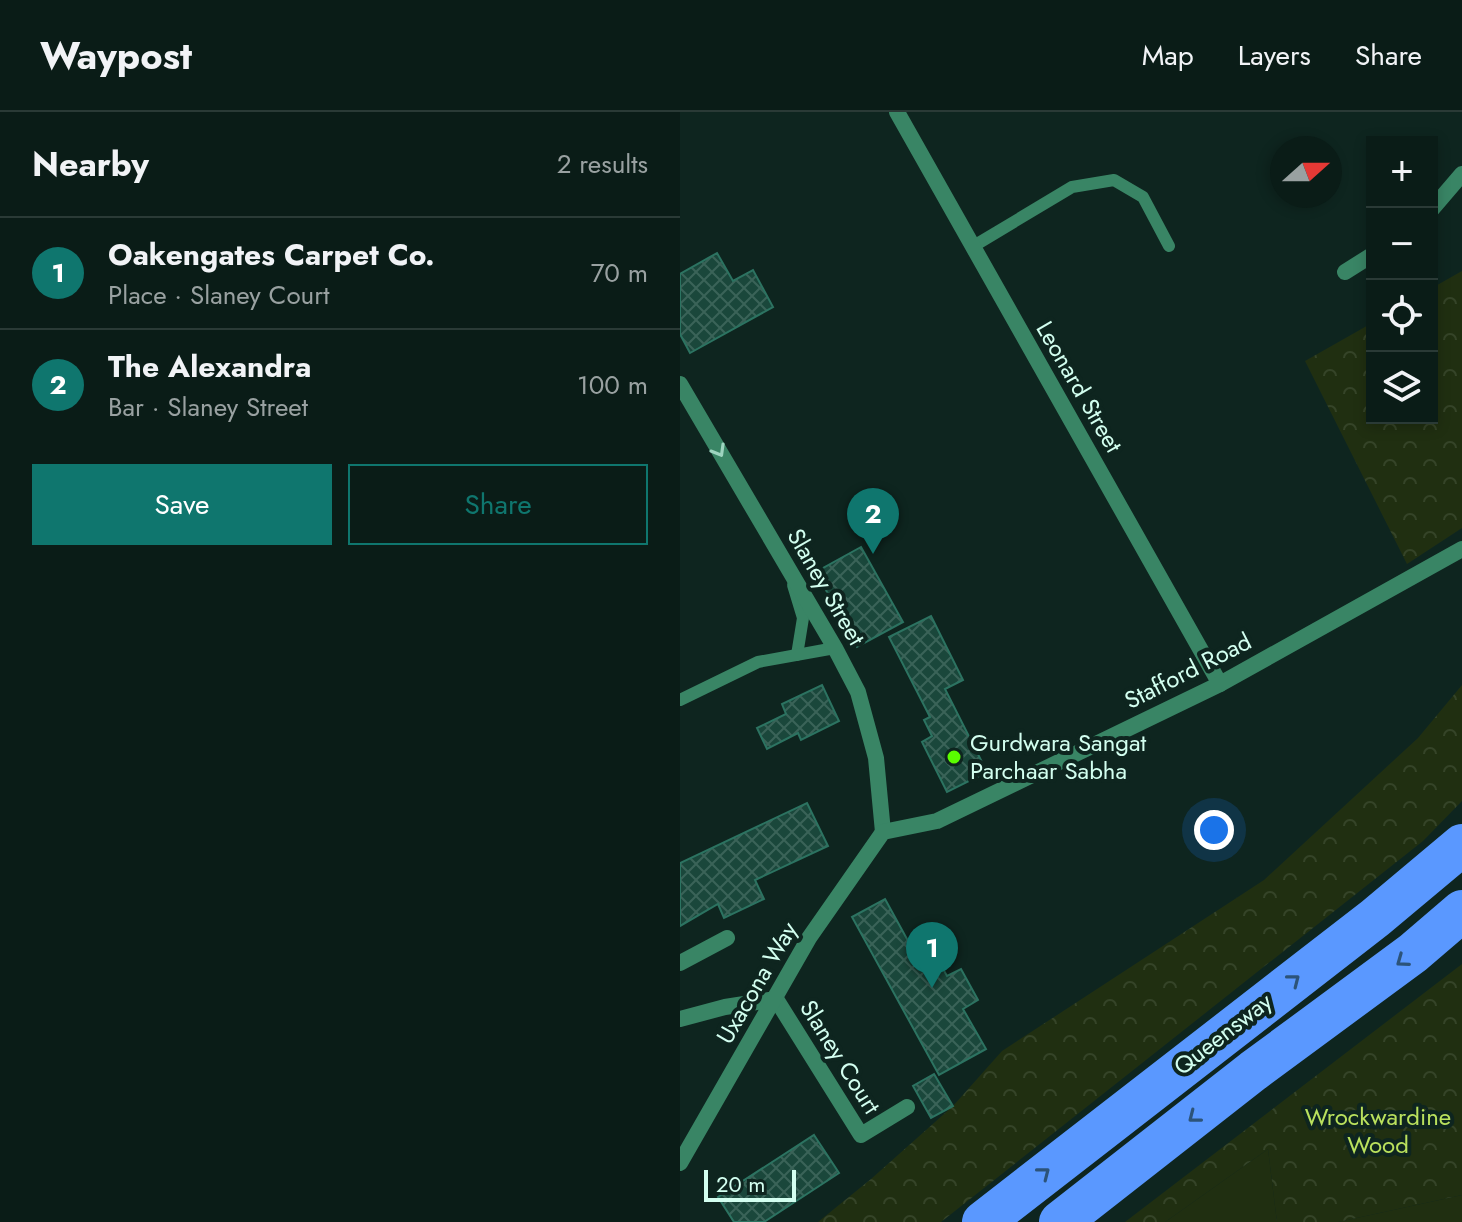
<!DOCTYPE html>
<meta charset="utf-8">
<style>
:root{--surface:#0a1c17;--page:#182924;--text:#f1f3f6;--muted:#99a1a1;--line:#2a3a36;--accent:#0f766e}
body{margin:0;font-family:Jost,sans-serif;background:var(--page);color:var(--text)}
.controls{position:absolute;right:24px;top:24px;display:grid;overflow:hidden;border-radius:0px;box-shadow:0 4px 12px #0003}
.controls button{width:72px;height:72px;display:grid;place-items:center;padding:0;border:0;border-bottom:2px solid var(--line);background:var(--surface);color:var(--text);font:40px sans-serif}
.compass{position:absolute;left:590px;top:24px;width:72px;height:72px;border-radius:50%;background:var(--surface);box-shadow:0 4px 12px #0003;rotate:69deg}
.scale{position:absolute;left:24px;bottom:20px;width:92px;box-sizing:border-box;padding-left:8px;border:4px solid #d3fff0;border-top:0;font-size:22px;line-height:28px;white-space:nowrap;color:#d3fff0;-webkit-text-stroke:6px #0e251f;paint-order:stroke}
.you{position:absolute;left:534px;top:718px;width:28px;height:28px;margin:-20px;border:6px solid #fff;border-radius:50%;background:#1a73e8;box-shadow:0 0 0 12px #1a73e833}
.badge{display:grid;place-items:center;width:52px;height:52px;border-radius:50%;background:var(--accent);color:#fff;font-size:26px;font-weight:700}
.pin{position:absolute;translate:-50% -66px;filter:drop-shadow(0 2px 4px #0008)}
.pin::after{content:'';position:absolute;top:42px;width:28px;height:24px;background:inherit;clip-path:polygon(0 0,100% 0,50% 100%)}
.list{margin:0;padding:0;list-style:none}
h2{display:flex;justify-content:space-between;align-items:center;height:104px;margin:0;padding:0 32px;font-size:34px}
h2 small{font-size:26px;font-weight:400;color:var(--muted)}
.list li{display:grid;grid-template-columns:52px 1fr auto;gap:24px;align-items:center;box-sizing:border-box;height:112px;padding:0 32px;border-top:2px solid var(--line)}
.list b{display:block;font-size:30px;white-space:nowrap}
.list p{margin:0;font-size:26px;white-space:nowrap;color:var(--muted)}
.list em{font-size:26px;font-style:normal;color:var(--muted)}
.actions{display:flex;gap:16px;padding:24px 32px}
.actions a{flex:1;padding:18px 0;border:2px solid var(--accent);border-radius:0px;text-align:center;font-size:28px;color:var(--accent)}
.actions .main{background:var(--accent);color:#fff}
.icon{flex:none;width:44px;height:44px;fill:none;stroke:currentColor;stroke-width:2;stroke-linecap:round;stroke-linejoin:round}
.map{position:relative;flex:none;width:782px;height:1110px;overflow:hidden}
header{display:flex;align-items:center;gap:48px;box-sizing:border-box;height:112px;padding:0 40px;background:var(--surface);border-bottom:2px solid var(--line)}
header strong{font-size:38px}
nav{display:flex;gap:44px;margin-inline-start:auto;font-size:28px}
main{display:flex}
aside{flex:1;background:var(--surface)}
.map>svg:first-child{display:block}
.green{fill:#202f11}
.forest{fill:url(#forest-crowns)}
.building{fill:url(#building-cross-hatch);stroke:#2c7361;stroke-width:2}
.lines{fill:none;stroke-linecap:round;stroke-linejoin:round}
.service{stroke:#398565;stroke-width:12}
.minor{stroke:#398565;stroke-width:16}
.tertiary{stroke:#398565;stroke-width:16}
.trunk{stroke:#5a98ff;stroke-width:42}
.oneway{stroke:#9dd4bf}
.oneway2{stroke:#2c5379}
.poi-dot{fill:#5afe00;stroke:#0e251f;stroke-width:3}
.labels{text-anchor:middle;stroke-width:8;stroke-linejoin:round;paint-order:stroke}
.street-label{font-size:24px;fill:#d3fff0;stroke:#0e251f}
.poi-label{font-size:24px;fill:#d3fff0;stroke:#0e251f;text-anchor:start}
.park-label{font-size:24px;fill:#bae15d;stroke:#0e251f}
</style>
<header>
<strong>Waypost</strong>
<nav><a>Map</a><a>Layers</a><a>Share</a></nav>
</header>
<main>
<aside>
<h2>Nearby<small>2 results</small></h2>
<ul class="list">
<li><span class="badge">1</span><div><b>Oakengates Carpet Co.</b><p>Place · Slaney Court</p></div><em>70 m</em></li>
<li><span class="badge">2</span><div><b>The Alexandra</b><p>Bar · Slaney Street</p></div><em>100 m</em></li>
</ul>
<div class="actions"><a class="main">Save</a><a>Share</a></div>
</aside>
<div class="map">
<svg width="782" height="1110" viewBox="0 0 782 1110">
<defs>
<pattern id="forest-crowns" width="20" height="18" patternUnits="userSpaceOnUse" patternTransform="scale(2)"><rect width="20" height="18" fill="#202f11"/><path d="M2 6a3 3 0 1 1 6 0M12 15a3 3 0 1 1 6 0" fill="none" stroke="#354428"/></pattern>
<pattern id="building-cross-hatch" width="8" height="8" patternUnits="userSpaceOnUse" patternTransform="scale(2)"><rect width="8" height="8" fill="#1a473b"/><path d="M0 0l8 8M0 8l8-8" fill="none" stroke="#3a6358"/></pattern>
</defs>
<rect width="100%" height="100%" fill="#0e251f"/>
<g class="green">
<path d="M 588,1037 L 597,1110 L 485,1110 Z"/>
<path d="M 782,1083 L 782,1110 L 658,1110 Z"/>
</g>
<g class="forest">
<path d="M 782,159 L 782,416 L 727,452 L 625,249 L 692,211 L 692,306 L 752,306 L 752,176 Z"/>
<path d="M 782,573 L 782,689 L 743,729 L 261,1110 L 138,1110 L 191,1067 L 273,994 L 322,939 L 584,768 L 738,626 Z"/>
<path d="M 782,852 L 782,1083 L 658,1110 L 597,1110 L 588,1037 L 485,1110 L 445,1110 Z"/>
</g>
<g class="building">
<path d="M 37,141 L 53,169 L 73,158 L 93,195 L 10,241 L 0,222 L 0,162 Z"/>
<path d="M 181,435 L 223,510 L 177,535 L 136,460 Z"/>
<path d="M 251,504 L 283,568 L 265,577 L 307,660 L 267,680 L 242,630 L 252,624 L 244,608 L 250,605 L 209,525 Z"/>
<path d="M 142,573 L 159,609 L 121,628 L 118,621 L 87,637 L 77,616 L 106,602 L 102,592 Z"/>
<path d="M 127,691 L 148,734 L 75,768 L 84,787 L 44,806 L 38,792 L 0,814 L 0,751 Z"/>
<path d="M 205,787 L 233,838 L 248,830 L 267,864 L 281,857 L 298,888 L 283,897 L 306,937 L 259,963 L 172,805 Z"/>
<path d="M 254,962 L 273,994 L 251,1006 L 233,974 Z"/>
<path d="M 134,1023 L 159,1061 L 84,1110 L 54,1110 L 38,1085 Z"/>
</g>
<g class="lines">
<g class="service">
<path d="M 292,135 L 392,75 L 434,68 L 463,85 L 489,134"/>
<path d="M 113,473 L 123,506 L 117,543"/>
<path d="M 0,588 L 78,550 L 155,536"/>
</g>
<g class="minor">
<path d="M 217,0 L 540,572"/>
<path d="M 752,97 L 782,62"/>
<path d="M 665,160 L 692,143"/>
<path d="M 0,272 L 155,536 L 178,580 L 196,646 L 203,720"/>
<path d="M 0,851 L 47,826"/>
<path d="M 0,907 L 45,895 L 96,887 L 181,1023 L 227,995"/>
</g>
<path class="tertiary" d="M 0,1051 L 129,826 L 203,720 L 257,709 L 540,572 L 782,437"/>
<g class="trunk">
<path d="M 303,1110 L 695,806 L 782,733"/>
<path d="M 380,1110 L 573,959 L 733,841 L 782,799"/>
</g>
</g>
<defs><path id="oneway-chevron" d="M-2-3.5L2.5 0L-2 3.5" fill="none" stroke-width="1.6" stroke-linecap="round" stroke-linejoin="round" transform="scale(2)"/></defs>
<use class="oneway" href="#oneway-chevron" transform="translate(39 339) rotate(60)"/>
<g class="oneway2">
<use href="#oneway-chevron" transform="translate(722 849) rotate(144)"/>
<use href="#oneway-chevron" transform="translate(614 868) rotate(-38)"/>
<use href="#oneway-chevron" transform="translate(514 1005) rotate(142)"/>
<use href="#oneway-chevron" transform="translate(364 1061) rotate(-38)"/>
</g>
<circle class="poi-dot" cx="274" cy="645" r="8"/>
<g class="labels">
<g class="street-label">
<text transform="translate(399 275) rotate(60)" y="8">Leonard Street</text>
<text transform="translate(146 475) rotate(60)" y="8">Slaney Street</text>
<text transform="translate(508 559) rotate(-27)" y="8">Stafford Road</text>
<text transform="translate(77 871) rotate(-60)" y="8">Uxacona Way</text>
<text transform="translate(543 922) rotate(-38)" y="8">Queensway</text>
<text transform="translate(160 945) rotate(58)" y="8">Slaney Court</text>
</g>
<g class="poi-label">
<text x="290" y="639">Gurdwara Sangat<tspan x="290" dy="28">Parchaar Sabha</tspan></text>
</g>
<g class="park-label">
<text x="698" y="1013">Wrockwardine<tspan x="698" dy="28">Wood</tspan></text>
</g>
</g>
</svg>
<div class="controls">
<button>+</button>
<button>−</button>
<button><svg class="icon" aria-label="locate" viewBox="0 0 24 24"><circle cx="12" cy="12" r="6"/><path d="M12 2v4M12 18v4M2 12h4M18 12h4"/></svg></button>
<button><svg class="icon" aria-label="layers" viewBox="0 0 24 24"><path d="M12 4l9 5-9 5-9-5zM3 14l9 5 9-5"/></svg></button>
</div>
<svg class="compass" viewBox="-18 -18 36 36"><path d="M0-13l5 13h-10z" fill="#e53935"/><path d="M0 13l5-13h-10z" fill="#99a1a1"/></svg>
<div class="scale">20 m</div>
<div class="you"></div>
<div class="pin badge" style="left:252px;top:876px">1</div>
<div class="pin badge" style="left:193px;top:442px">2</div>
</div>
</main>
